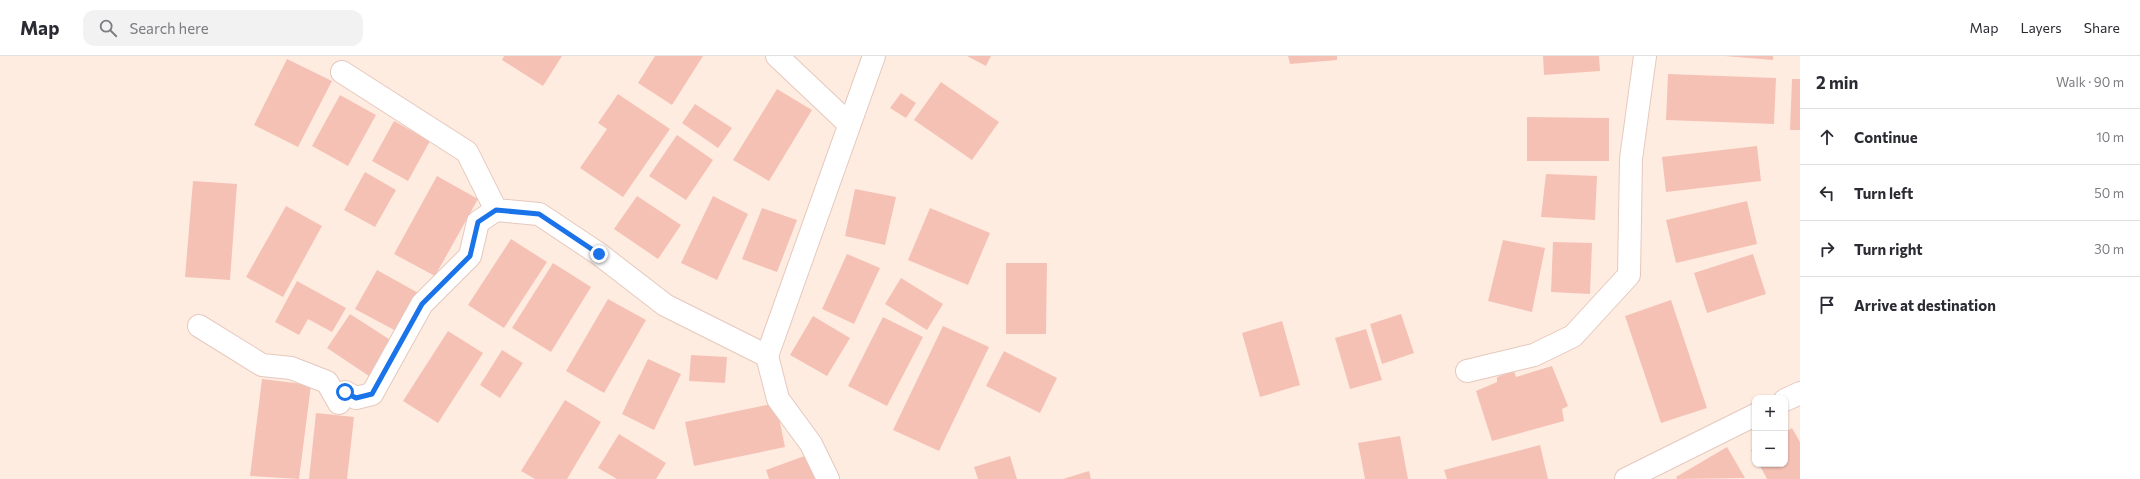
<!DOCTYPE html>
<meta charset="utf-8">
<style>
:root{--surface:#fff;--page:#f2f2f3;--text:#2b2b33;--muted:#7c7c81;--line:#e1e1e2}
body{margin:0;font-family:Commissioner,sans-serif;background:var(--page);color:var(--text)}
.controls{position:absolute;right:12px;bottom:12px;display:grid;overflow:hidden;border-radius:8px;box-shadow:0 1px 3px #0004}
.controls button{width:36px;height:36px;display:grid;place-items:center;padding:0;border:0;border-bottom:1px solid var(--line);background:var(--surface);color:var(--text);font:20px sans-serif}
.stop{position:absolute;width:12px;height:12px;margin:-9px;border:3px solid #1a73e8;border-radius:50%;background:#fff}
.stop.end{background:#1a73e8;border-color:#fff;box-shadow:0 1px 4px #0008}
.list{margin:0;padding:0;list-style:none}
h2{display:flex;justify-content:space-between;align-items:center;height:52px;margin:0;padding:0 16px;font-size:17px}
h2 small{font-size:13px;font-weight:400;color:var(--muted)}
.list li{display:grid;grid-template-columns:26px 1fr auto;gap:12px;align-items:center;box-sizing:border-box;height:56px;padding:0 16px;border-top:1px solid var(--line)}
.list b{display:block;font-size:15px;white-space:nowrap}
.list em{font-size:13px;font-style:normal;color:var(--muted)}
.icon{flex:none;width:22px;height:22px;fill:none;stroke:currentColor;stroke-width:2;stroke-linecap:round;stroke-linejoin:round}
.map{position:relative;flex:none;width:1800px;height:423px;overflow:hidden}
header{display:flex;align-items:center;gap:24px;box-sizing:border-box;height:56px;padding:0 20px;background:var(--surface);border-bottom:1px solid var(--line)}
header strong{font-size:19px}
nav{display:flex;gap:22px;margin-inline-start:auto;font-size:14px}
.search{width:280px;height:36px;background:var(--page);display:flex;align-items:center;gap:10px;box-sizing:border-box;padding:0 14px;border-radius:12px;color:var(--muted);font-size:15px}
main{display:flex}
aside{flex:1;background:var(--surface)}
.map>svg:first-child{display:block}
.building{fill:#f6c1b5}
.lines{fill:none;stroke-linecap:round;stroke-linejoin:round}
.street-casing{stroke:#e5c8be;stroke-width:24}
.street{stroke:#fff;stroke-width:22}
.route{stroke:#1a73e8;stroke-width:5}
</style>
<header>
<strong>Map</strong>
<div class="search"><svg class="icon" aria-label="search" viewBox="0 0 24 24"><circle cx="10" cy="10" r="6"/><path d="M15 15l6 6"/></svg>Search here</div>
<nav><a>Map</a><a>Layers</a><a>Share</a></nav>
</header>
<main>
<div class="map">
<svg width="1800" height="423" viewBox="0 0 1800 423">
<rect width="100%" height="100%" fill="#feece0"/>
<g class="building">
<path d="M 504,0 L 562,0 L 543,30 L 502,4 Z"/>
<path d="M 655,0 L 703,0 L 672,49 L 638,27 Z"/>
<path d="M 967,0 L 991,0 L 986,10 Z"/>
<path d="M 1288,0 L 1337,0 L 1337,4 L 1290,8 Z"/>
<path d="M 1543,0 L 1599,0 L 1600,15 L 1544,19 Z"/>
<path d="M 1725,0 L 1773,0 L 1773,4 Z"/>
<path d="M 287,3 L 332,25 L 298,91 L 254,69 Z"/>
<path d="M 1668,18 L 1776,22 L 1774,68 L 1666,64 Z"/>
<path d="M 1792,23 L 1800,23 L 1800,74 L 1790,74 Z"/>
<path d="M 941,26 L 999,66 L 972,104 L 914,64 Z"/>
<path d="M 777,33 L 812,54 L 769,125 L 733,104 Z"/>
<path d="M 901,37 L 916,47 L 906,62 L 890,52 Z"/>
<path d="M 618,38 L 670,73 L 623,141 L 580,112 L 607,73 L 598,67 Z"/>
<path d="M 340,39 L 376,59 L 348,110 L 312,90 Z"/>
<path d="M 695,48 L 732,72 L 718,92 L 682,67 Z"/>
<path d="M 1527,61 L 1609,62 L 1609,105 L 1527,105 Z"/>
<path d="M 394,65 L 430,85 L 408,125 L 372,105 Z"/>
<path d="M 677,79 L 713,104 L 686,144 L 649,120 Z"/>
<path d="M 1757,90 L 1761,125 L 1666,136 L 1662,101 Z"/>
<path d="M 365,116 L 396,134 L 375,171 L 344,154 Z"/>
<path d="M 1546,118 L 1597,120 L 1595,164 L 1541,161 Z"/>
<path d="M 437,120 L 478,143 L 435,220 L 394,198 Z"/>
<path d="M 193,125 L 237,128 L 230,224 L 185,221 Z"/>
<path d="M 855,133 L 896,141 L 885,189 L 845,180 Z"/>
<path d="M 637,140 L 681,169 L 658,203 L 614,173 Z"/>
<path d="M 713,140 L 748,158 L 717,224 L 681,207 Z"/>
<path d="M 1747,145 L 1757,188 L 1676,207 L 1666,164 Z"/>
<path d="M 286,150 L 322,170 L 283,241 L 246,221 Z"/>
<path d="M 762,152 L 797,164 L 777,216 L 742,203 Z"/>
<path d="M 930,152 L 990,177 L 968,229 L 908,204 Z"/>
<path d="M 511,183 L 547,206 L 504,272 L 468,249 Z"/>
<path d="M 1503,184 L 1545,192 L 1532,256 L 1488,245 Z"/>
<path d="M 1553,186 L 1592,187 L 1590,238 L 1551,236 Z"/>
<path d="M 847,198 L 880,212 L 854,268 L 822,253 Z"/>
<path d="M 1753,198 L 1766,238 L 1707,257 L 1694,217 Z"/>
<path d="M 553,207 L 591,231 L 551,296 L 512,272 Z"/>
<path d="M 1006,207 L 1047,207 L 1046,278 L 1006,278 Z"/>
<path d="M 377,214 L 420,238 L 398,276 L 355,253 Z"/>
<path d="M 901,222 L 943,248 L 927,274 L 885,248 Z"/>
<path d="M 297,225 L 346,252 L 332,276 L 308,263 L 299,279 L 275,266 Z"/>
<path d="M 608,243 L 646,264 L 604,337 L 566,315 Z"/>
<path d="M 1671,244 L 1707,352 L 1661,367 L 1625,260 Z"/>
<path d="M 350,258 L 395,287 L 372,322 L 327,292 Z"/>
<path d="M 1401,258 L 1414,297 L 1382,308 L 1370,268 Z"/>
<path d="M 813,260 L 850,282 L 827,320 L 790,299 Z"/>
<path d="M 883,261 L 923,281 L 887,350 L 848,330 Z"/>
<path d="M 1282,265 L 1300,329 L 1260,341 L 1242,277 Z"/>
<path d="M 943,270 L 989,291 L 939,395 L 893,374 Z"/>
<path d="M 1366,273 L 1382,324 L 1350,333 L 1335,282 Z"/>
<path d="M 448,275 L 483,297 L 438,367 L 403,345 Z"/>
<path d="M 502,294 L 523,307 L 500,342 L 480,329 Z"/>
<path d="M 1004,295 L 1057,322 L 1040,357 L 986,330 Z"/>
<path d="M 691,299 L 727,301 L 725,327 L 689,325 Z"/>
<path d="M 648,303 L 681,318 L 654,374 L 622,358 Z"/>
<path d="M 1552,310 L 1568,350 L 1562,353 L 1564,365 L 1492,385 L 1476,335 L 1497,326 L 1497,321 L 1514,315 L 1516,321 Z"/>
<path d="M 262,323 L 311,329 L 299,423 L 250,420 Z"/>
<path d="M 565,344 L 601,366 L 567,423 L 535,423 L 521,415 Z"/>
<path d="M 776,347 L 785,391 L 694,410 L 685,366 Z"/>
<path d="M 316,357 L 354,361 L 347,423 L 309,423 Z"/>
<path d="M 1792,372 L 1800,386 L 1800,423 L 1767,423 L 1759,408 L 1785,408 L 1785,376 Z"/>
<path d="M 619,378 L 666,407 L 656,423 L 617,423 L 598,412 Z"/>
<path d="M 1400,380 L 1408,423 L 1365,423 L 1358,387 Z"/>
<path d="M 1540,389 L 1548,423 L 1447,423 L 1444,414 Z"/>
<path d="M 1727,391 L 1745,422 L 1677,423 L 1676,421 Z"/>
<path d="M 1755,392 L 1755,401 L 1751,394 Z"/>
<path d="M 810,398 L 819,423 L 769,423 L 766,414 Z"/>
<path d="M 1010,400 L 1017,423 L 978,423 L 974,411 Z"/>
<path d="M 1089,415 L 1091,423 L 1063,423 Z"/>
</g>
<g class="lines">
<defs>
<g id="street">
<path d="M 777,0 L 849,68"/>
<path d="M 342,16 L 467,96 L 496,154 L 539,158 L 599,198 L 665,249 L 767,300 L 778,343 L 811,388 L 828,423"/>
<path d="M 199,270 L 262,309 L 291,312 L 327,326 L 339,347 L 345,336 L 356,342 L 372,338 L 422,248 L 470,200 L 478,166 L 496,154"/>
<path d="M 767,300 L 874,0"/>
<path d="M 1467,315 L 1534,299 L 1573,280 L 1629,219 L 1631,103 L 1645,0"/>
<path d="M 1785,344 L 1800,337"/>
<path d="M 1626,423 L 1755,359"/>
</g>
</defs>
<use href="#street" class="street-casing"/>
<use href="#street" class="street"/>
</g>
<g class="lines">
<path class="route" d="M 345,336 L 356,342 L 372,338 L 422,248 L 470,200 L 478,166 L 496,154 L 539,158 L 599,198"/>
</g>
</svg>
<div class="controls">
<button>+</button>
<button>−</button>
</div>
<div class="stop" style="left:345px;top:336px"></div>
<div class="stop end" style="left:599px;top:198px"></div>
</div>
<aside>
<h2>2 min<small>Walk · 90 m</small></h2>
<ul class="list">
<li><svg class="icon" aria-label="ahead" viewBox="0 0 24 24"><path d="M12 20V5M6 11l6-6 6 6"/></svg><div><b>Continue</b></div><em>10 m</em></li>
<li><svg class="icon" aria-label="left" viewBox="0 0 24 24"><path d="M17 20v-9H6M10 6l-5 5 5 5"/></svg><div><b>Turn left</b></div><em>50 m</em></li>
<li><svg class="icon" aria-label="right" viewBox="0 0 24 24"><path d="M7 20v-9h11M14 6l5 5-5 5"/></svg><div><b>Turn right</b></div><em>30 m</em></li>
<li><svg class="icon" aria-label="arrive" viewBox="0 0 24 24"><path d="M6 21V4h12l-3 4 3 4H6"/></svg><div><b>Arrive at destination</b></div></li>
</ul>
</aside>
</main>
